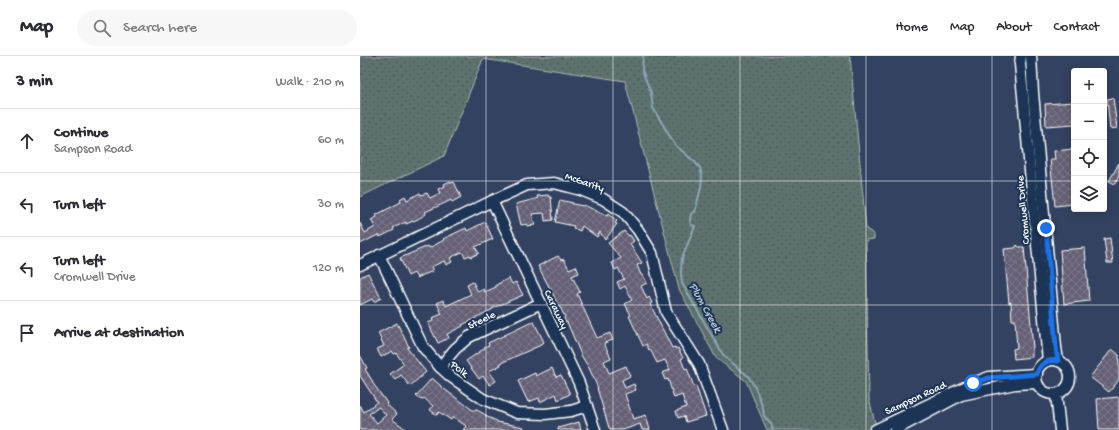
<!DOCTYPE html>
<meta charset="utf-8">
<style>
:root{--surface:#fff;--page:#f7f7f7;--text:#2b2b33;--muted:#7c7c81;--line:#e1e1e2}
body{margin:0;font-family:"Gochi Hand",sans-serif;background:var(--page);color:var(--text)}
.controls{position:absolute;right:12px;top:12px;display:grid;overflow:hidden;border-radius:4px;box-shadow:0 2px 10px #0003}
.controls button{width:36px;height:36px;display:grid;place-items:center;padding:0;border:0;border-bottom:1px solid var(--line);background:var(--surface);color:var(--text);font:20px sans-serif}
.stop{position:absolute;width:12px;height:12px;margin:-9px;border:3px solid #1a73e8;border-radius:50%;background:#fff}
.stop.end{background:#1a73e8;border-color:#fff;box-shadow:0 1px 4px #0008}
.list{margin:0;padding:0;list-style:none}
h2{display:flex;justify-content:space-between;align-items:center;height:52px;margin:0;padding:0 16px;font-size:17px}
h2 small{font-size:13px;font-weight:400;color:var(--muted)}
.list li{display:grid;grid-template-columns:26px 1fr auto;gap:12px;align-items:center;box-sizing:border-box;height:64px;padding:0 16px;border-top:1px solid var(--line)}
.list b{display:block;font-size:15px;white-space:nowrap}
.list p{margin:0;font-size:13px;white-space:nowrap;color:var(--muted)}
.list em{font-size:13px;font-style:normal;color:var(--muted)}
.icon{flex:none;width:22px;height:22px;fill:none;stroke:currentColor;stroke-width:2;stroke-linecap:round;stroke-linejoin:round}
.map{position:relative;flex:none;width:759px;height:374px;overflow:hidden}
header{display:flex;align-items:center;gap:24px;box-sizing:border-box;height:56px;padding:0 20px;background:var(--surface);border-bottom:1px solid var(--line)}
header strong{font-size:19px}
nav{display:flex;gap:22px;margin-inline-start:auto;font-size:14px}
.search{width:280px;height:36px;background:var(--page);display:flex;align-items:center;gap:10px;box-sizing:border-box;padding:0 14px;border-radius:22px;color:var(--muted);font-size:15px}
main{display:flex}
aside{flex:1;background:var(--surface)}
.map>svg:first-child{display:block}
.grass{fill:url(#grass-dots);stroke:#aeb8b6}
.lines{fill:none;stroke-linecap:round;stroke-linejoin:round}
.stream{stroke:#8da7b6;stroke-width:2}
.building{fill:url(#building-cross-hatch);stroke:#fff;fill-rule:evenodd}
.minor-casing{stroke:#fff;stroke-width:13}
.minor{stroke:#1d3557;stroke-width:10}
.route{stroke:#1a73e8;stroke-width:5}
.grid{fill:none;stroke:#fff;stroke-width:1;stroke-opacity:0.55}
.labels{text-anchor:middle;stroke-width:4;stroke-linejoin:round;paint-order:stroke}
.street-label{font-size:11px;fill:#fff;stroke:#1d3557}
.water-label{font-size:12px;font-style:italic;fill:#b3c5cf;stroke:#1d3557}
</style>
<header>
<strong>Map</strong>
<div class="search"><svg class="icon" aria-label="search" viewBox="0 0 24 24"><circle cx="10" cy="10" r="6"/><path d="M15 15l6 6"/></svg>Search here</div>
<nav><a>Home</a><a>Map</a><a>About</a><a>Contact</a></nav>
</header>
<main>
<aside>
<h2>3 min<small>Walk · 210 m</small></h2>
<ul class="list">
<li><svg class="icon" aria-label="ahead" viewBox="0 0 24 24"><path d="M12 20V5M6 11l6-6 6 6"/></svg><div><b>Continue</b><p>Sampson Road</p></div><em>60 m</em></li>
<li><svg class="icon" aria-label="left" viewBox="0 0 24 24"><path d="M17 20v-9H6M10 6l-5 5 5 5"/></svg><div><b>Turn left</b></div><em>30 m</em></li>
<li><svg class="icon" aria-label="left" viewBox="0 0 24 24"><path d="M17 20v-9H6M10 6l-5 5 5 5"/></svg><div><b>Turn left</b><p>Cromwell Drive</p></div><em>120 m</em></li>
<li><svg class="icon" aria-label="arrive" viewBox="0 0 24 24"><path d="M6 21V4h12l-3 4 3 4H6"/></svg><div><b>Arrive at destination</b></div></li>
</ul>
</aside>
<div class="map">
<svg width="759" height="374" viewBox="0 0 759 374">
<defs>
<pattern id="grass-dots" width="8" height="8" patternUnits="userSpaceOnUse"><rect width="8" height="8" fill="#5d726e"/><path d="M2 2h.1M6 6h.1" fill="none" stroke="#535b5a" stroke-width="1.8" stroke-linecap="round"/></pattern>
<pattern id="building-cross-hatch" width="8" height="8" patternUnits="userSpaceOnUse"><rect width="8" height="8" fill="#656075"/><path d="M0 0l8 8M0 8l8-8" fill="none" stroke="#7c788a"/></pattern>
</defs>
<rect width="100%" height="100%" fill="#334260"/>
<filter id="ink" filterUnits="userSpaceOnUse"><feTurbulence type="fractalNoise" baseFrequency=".025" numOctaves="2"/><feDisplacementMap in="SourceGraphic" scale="8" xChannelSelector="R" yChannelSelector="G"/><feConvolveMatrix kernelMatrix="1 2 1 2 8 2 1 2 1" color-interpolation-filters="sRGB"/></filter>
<g filter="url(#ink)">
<path class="grass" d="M 0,0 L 490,0 L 506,173 L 514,178 L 514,183 L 506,184 L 509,342 L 514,363 L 518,374 L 407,374 L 386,325 L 356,302 L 319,233 L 265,25 L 123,3 L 84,100 L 0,141 Z"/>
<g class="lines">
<path class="stream" d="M 283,0 L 282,14 L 291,37 L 293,52 L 315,89 L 335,106 L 340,112 L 342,120 L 341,131 L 335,156 L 331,158 L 330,164 L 331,169 L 335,170 L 322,202 L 321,216 L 322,227 L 328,238 L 362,297 L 366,302 L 388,320 L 395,331 L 403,352 L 404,360 L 411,368 L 413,374"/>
</g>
<g class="building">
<path d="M 753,42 L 757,72 L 750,73 L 747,43 Z"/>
<path d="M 714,46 L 714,68 L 686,70 L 685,48 Z"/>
<path d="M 714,93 L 714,148 L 695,150 L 690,103 L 695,103 L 694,95 Z"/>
<path d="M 759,107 L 759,120 L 755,128 L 749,125 Z"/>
<path d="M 90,125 L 91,127 L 94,126 L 101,141 L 92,146 L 91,144 L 85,147 L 65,156 L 66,158 L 58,163 L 46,168 L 46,166 L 33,172 L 34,174 L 20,181 L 19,179 L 16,180 L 0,188 L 0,167 L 5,177 L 15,171 L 11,164 L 17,161 L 16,159 L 41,146 L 40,143 L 45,140 L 47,144 L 60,137 L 61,139 L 67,137 L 70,142 L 80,137 L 78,133 L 85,130 L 84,128 Z"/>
<path d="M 188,139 L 189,141 L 191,141 L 193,164 L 185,165 L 184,157 L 172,158 L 175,169 L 167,170 L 167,168 L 161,169 L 156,148 L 175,143 L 178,142 L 177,140 Z"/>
<path d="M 200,144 L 213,147 L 213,148 L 223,150 L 224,149 L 247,160 L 248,158 L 257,165 L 255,167 L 257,168 L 245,184 L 240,176 L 237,181 L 222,170 L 220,175 L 213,172 L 214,170 L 195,166 Z"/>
<path d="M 125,166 L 133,183 L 115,191 L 119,197 L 111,201 L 110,199 L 105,201 L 102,196 L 90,202 L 92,206 L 86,209 L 84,205 L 71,211 L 73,215 L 66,218 L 65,218 L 57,222 L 54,217 L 48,220 L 40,202 L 68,190 L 69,192 L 71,191 L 84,184 L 83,183 L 106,172 L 107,175 Z"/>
<path d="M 264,175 L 269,180 L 270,179 L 274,185 L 270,188 L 282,207 L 277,209 L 281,219 L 283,219 L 287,227 L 281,230 L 287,243 L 289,241 L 292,247 L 290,248 L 312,292 L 315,291 L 316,293 L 318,292 L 323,302 L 321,303 L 325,313 L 327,312 L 334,331 L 336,330 L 346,360 L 326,366 L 324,360 L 318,362 L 316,355 L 326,351 L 322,339 L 314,342 L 308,323 L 305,324 L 302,317 L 310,314 L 305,304 L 297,307 L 290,293 L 289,294 L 286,288 L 283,290 L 269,260 L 271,259 L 265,248 L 272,244 L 265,230 L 260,233 L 257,226 L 264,223 L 258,212 L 255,214 L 252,207 L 261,202 L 248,187 Z"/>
<path d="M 750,182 L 753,207 L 747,207 L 744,183 Z"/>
<path d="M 657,189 L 659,191 L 664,191 L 673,292 L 672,292 L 672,301 L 654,303 L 653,293 L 657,292 L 655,264 L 652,264 L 651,246 L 649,247 L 644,193 L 655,192 Z"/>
<path d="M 725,192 L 729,245 L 704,248 L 700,194 Z"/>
<path d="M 198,200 L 201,204 L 204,203 L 209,213 L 216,210 L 219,217 L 212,220 L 220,236 L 217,238 L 237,282 L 250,277 L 253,284 L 244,287 L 251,302 L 244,305 L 249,317 L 266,310 L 270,320 L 262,324 L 265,332 L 274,328 L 276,334 L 265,338 L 273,363 L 286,359 L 290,374 L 282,374 L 280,368 L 263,374 L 251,374 L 250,372 L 249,372 L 237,332 L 238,332 L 229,312 L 221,299 L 207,266 L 206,267 L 204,262 L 205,261 L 200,251 L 199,252 L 194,241 L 194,240 L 178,210 Z"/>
<path d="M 8,217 L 21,242 L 14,246 L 12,243 L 0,249 L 0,221 Z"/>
<path d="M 149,222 L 152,228 L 156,226 L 163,239 L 133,252 L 133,253 L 117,261 L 116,262 L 102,269 L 103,270 L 87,278 L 89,282 L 78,287 L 68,267 L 73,265 L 72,262 L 82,258 L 77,247 L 83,244 L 86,250 L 111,238 L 107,229 L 113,226 L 118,236 L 124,233 L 125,236 L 136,231 L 136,229 Z"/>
<path d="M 172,266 L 174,266 L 184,286 L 181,288 L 181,289 L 143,306 L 140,308 L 141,309 L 129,315 L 136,325 L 130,329 L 123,320 L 119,323 L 106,305 L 125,292 L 124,291 L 129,289 L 128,287 Z"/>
<path d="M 37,267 L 49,291 L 47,292 L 66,316 L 50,330 L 41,319 L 35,324 L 30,318 L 44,308 L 36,297 L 34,298 L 32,295 L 21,301 L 17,293 L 24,290 L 18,277 Z"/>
<path d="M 752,293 L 759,299 L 759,324 L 749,336 L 730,321 Z"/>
<path d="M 0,299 L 7,312 L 5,313 L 13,326 L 12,326 L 27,347 L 26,348 L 37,358 L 32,363 L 47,374 L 0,374 L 0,349 L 4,356 L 17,346 L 0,320 ZM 19,351 L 26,359 L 17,367 L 9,358 Z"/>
<path d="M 192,312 L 196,321 L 201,319 L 210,338 L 198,344 L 196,338 L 180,346 L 179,342 L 168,346 L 158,325 L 175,317 L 176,320 Z"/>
<path d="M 72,322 L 81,330 L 80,330 L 114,355 L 115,353 L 126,359 L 125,360 L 137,365 L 137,366 L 164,371 L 163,374 L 103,374 L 106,370 L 93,361 L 91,364 L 79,356 L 77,359 L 70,354 L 73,350 L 64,342 L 61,344 L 56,340 Z"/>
<path d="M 759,341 L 759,374 L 739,374 L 737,343 Z"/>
<path d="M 219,366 L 221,374 L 198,374 L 198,372 Z"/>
</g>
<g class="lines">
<defs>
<g id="minor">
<path d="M 661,0 L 660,8 L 663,40 L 688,305"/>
<path d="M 671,0 L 673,37 L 696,291 L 698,305"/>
<path d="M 132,145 L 219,327 L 235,374"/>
<path d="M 19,199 L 63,291 L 80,311 L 91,321 L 123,343 L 157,357 L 185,358 L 211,355 L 227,350"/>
<path d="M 0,209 L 132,145 L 167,129 L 194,127 L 221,134 L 243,143 L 263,156 L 278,174 L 292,197 L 306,256 L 339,308 L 363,374"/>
<circle cx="693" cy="321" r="17"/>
<path d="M 80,311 L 95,293 L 109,281 L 181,247"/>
<path d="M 696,338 L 700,374"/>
<path d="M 515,374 L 613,327 L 629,321 L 677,318"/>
<path d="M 535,374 L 601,339 L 655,328 L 677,327"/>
</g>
</defs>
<use href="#minor" class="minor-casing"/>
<use href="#minor" class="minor"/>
</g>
</g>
<g class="lines" filter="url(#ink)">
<path class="route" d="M 613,327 L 629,322 L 677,318 C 680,307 688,303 698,305 L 696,291 L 686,172"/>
</g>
<path class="grid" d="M 126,0 L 126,374M 253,0 L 253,374M 380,0 L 380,374M 506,0 L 506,374M 632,0 L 632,374M 0,125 L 714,125M 744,125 L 759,125M 0,249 L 759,249"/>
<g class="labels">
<g class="street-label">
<text transform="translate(225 125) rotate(19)" y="4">McGarity</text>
<text transform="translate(662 154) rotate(-95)" y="4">Cromwell Drive</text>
<text transform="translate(197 253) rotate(64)" y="4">Caraway</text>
<text transform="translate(121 263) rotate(-26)" y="4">Steele</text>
<text transform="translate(100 312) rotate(38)" y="4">Polk</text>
<text transform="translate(555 341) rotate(-25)" y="4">Sampson Road</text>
</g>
<g class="water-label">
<text transform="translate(346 251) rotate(61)" y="4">Plum Creek</text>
</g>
</g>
</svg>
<div class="controls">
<button>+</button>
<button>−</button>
<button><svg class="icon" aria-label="locate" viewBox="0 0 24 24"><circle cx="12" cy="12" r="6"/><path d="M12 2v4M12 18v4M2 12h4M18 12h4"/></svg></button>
<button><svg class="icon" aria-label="layers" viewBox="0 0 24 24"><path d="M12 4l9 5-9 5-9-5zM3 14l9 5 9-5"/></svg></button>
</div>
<div class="stop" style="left:613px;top:327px"></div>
<div class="stop end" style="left:686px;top:172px"></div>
</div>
</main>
